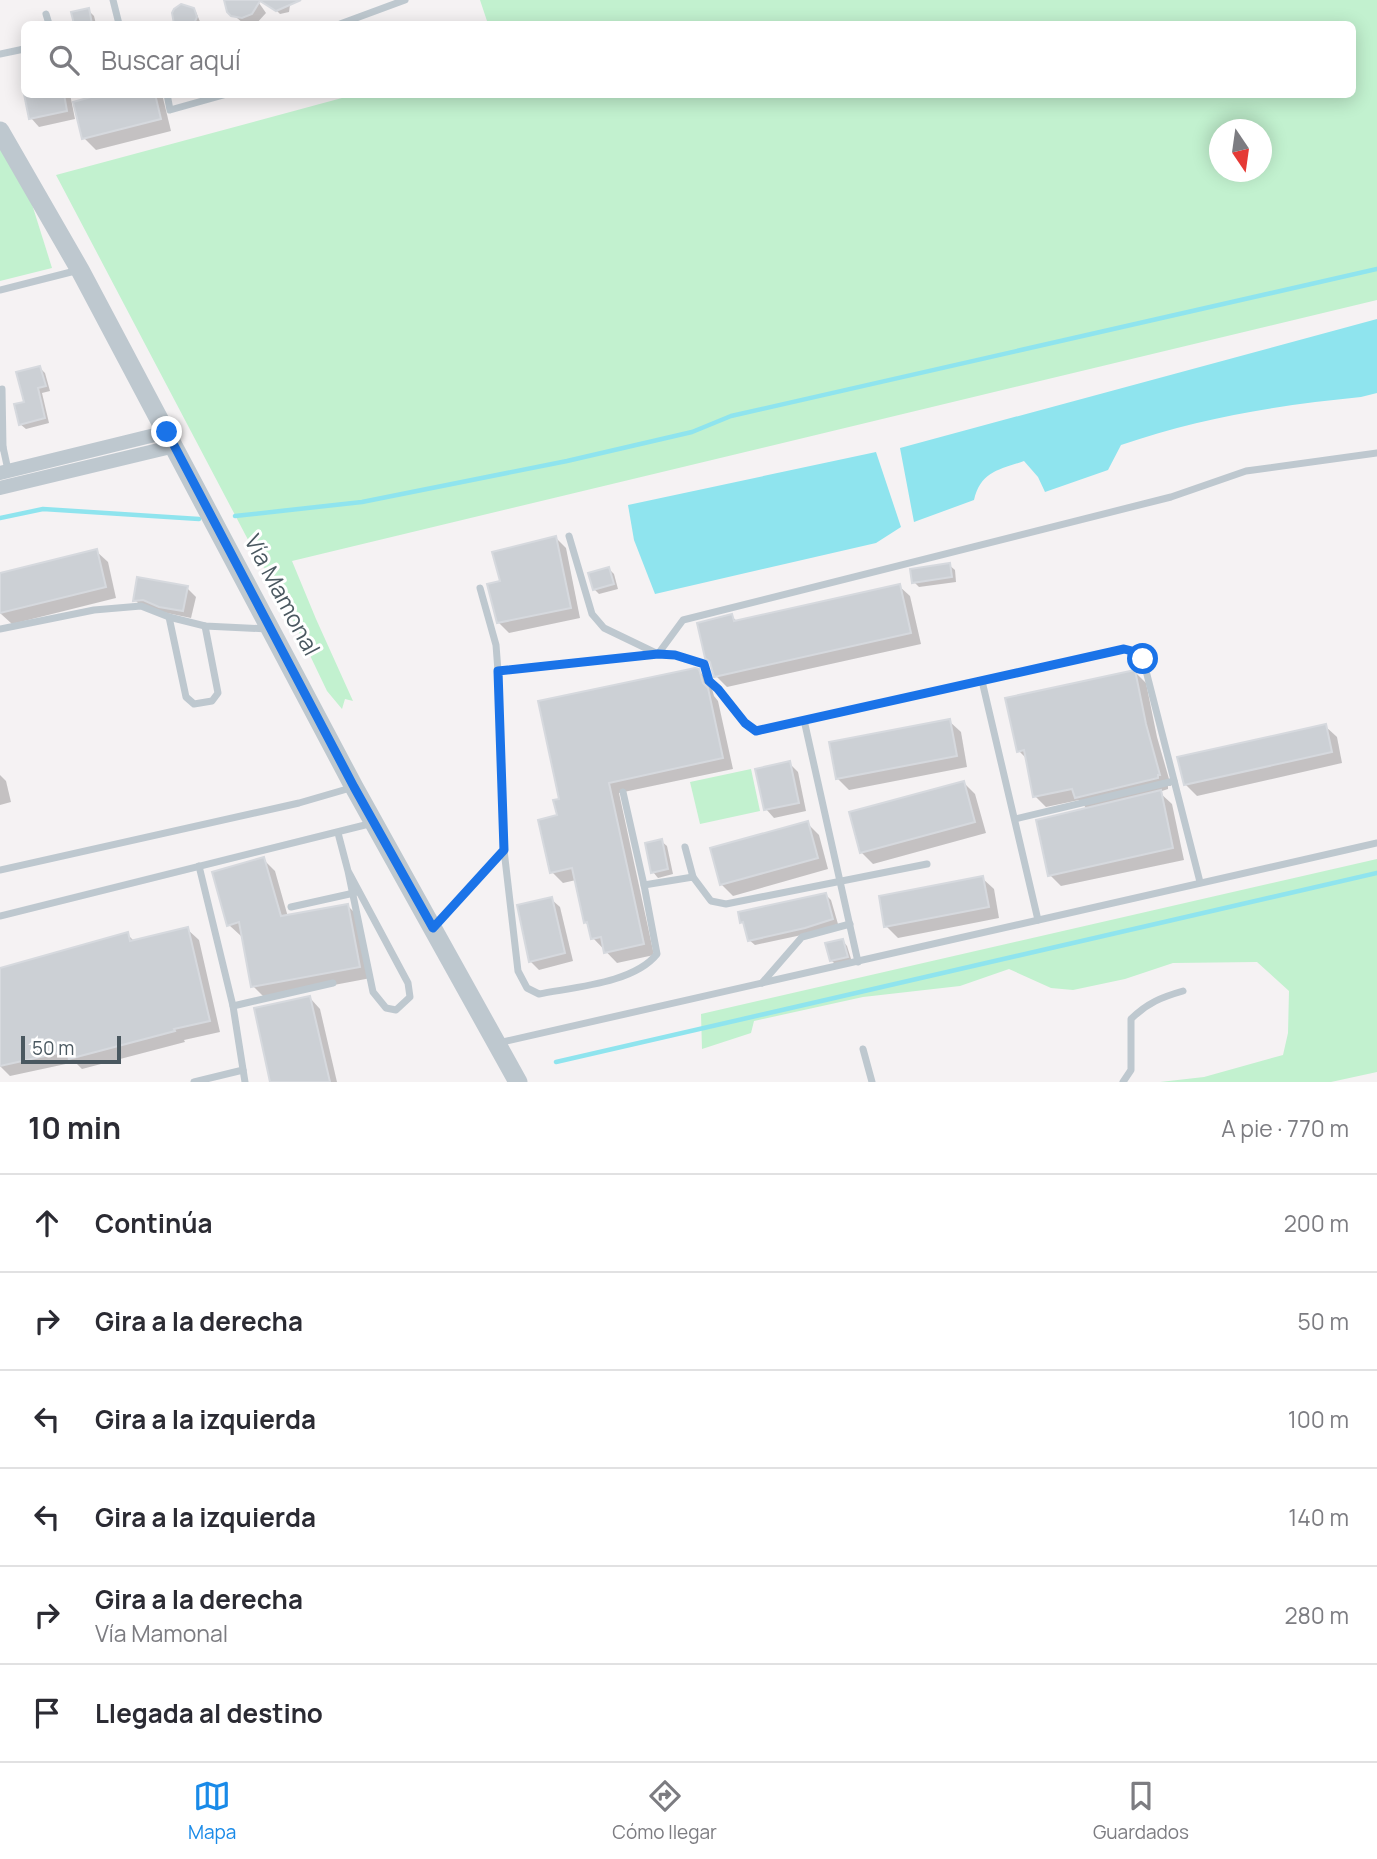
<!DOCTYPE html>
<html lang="es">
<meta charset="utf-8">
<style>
:root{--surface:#fff;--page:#f2f2f3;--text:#2b2b33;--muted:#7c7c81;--line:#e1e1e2;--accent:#198ae8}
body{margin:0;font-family:Manrope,sans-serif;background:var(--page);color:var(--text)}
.compass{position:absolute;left:1209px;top:119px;width:63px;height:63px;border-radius:50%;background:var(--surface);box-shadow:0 4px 18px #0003;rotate:167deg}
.scale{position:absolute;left:21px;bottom:18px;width:100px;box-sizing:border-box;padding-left:7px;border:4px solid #4a5860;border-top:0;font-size:19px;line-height:24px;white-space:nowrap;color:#4a5860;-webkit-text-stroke:5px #fff;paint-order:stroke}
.stop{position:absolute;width:21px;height:21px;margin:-16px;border:5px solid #1a73e8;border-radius:50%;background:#fff}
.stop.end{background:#1a73e8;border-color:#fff;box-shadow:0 2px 7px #0008}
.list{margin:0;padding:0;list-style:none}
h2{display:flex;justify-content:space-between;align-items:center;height:91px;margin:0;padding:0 28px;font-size:30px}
h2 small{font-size:23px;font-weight:400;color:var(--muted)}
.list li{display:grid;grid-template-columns:46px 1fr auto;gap:21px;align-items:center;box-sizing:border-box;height:98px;padding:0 28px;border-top:2px solid var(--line)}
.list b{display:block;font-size:26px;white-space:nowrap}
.list p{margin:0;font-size:23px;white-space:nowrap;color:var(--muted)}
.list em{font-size:23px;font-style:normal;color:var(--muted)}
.icon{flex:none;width:38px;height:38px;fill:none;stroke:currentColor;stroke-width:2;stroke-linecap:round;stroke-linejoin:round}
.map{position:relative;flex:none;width:1377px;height:1082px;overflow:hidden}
.search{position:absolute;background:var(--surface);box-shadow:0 4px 18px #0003;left:21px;right:21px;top:21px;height:77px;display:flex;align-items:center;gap:18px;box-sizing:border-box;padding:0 24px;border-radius:10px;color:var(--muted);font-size:26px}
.sheet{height:679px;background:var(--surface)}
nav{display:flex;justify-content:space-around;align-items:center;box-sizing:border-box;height:98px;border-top:2px solid var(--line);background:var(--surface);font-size:19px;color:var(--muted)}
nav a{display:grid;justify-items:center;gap:4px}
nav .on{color:var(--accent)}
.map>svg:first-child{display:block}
.green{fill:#c2f1cf;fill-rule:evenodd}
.water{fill:#8fe4ee}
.shadow{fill:#0003}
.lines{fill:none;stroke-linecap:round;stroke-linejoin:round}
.stream{stroke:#8fe4ee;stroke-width:4.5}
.building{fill:#ccd0d5;stroke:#d6d9de;stroke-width:2}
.service{stroke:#bec8cf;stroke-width:7}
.minor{stroke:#bec8cf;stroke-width:14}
.tertiary{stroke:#bec8cf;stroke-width:19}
.route{stroke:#1a73e8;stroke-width:9}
.labels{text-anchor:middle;stroke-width:6;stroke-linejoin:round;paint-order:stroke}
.street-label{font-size:23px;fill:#4a5860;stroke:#fff}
</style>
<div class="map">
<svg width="1377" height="1082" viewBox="0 0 1377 1082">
<rect width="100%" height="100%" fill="#f5f2f3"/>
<g class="green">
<path d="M 480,0 L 1377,0 L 1377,300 L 292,561 L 316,619 L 353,701 L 345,699 L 342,709 L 327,691 L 283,599 L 255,553 L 56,175 L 353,95 L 1352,94 L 1352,24 L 488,24 ZM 1220,130 L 1262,130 L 1262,172 L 1220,172 Z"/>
<path d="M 0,145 L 31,201 L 52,268 L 0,281 Z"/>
<path d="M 751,769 L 760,811 L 700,824 L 690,782 Z"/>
<path d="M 1377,859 L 1377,1072 L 1331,1082 L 1160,1082 L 1204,1077 L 1283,1055 L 1288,1033 L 1289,991 L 1257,962 L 1173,963 L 1125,979 L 1073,990 L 1051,988 L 1009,969 L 960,986 L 863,997 L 754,1021 L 751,1033 L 702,1049 L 701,1014 Z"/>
</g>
<g class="water">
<path d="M 1377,319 L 1377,393 L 1361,397 C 1279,405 1199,418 1121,445 L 1108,470 L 1045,492 L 1038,477 L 1024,461 C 999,470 981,471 974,500 L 914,522 L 900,448 Z"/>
<path d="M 876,452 L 901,527 L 876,543 L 655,594 L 634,540 L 628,505 Z"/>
</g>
<g class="shadow">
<path d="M 227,0 L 257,0 L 266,13 L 256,24 L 244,24 L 229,11 Z"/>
<path d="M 285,0 L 290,5 L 289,12 L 280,14 L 274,8 Z"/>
<path d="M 182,6 L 190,7 L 196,12 L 201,24 L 177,24 L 173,17 Z"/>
<path d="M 88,10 L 94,16 L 96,24 L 76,24 L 73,14 Z"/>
<path d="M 26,94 L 70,94 L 75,119 L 39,127 L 31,118 Z"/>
<path d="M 109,94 L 162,94 L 171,131 L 96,150 L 84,138 Z"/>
<path d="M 40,368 L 45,373 L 50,391 L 42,393 L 49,423 L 26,429 L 20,424 Z"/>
<path d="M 556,538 L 566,548 L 580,618 L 509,633 L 498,622 L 502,583 Z"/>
<path d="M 96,551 L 108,562 L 116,598 L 12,624 L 0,613 L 0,575 Z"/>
<path d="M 949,565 L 955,570 L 956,582 L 919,587 L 914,582 Z"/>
<path d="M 609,569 L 614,574 L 618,589 L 599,594 L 594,589 Z"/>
<path d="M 899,586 L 910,596 L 921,644 L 727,687 L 716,676 L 731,616 L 738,622 Z"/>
<path d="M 187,588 L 196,597 L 191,618 L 143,608 L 135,600 Z"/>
<path d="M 698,670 L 710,682 L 714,696 L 718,701 L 733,769 L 619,793 L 654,955 L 617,963 L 593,938 L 590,927 L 585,922 L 576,880 L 563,883 L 552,872 L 561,800 Z"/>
<path d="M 1135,672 L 1146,683 L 1157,737 L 1171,786 L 1168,786 L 1168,789 L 1159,792 L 1172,804 L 1184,860 L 1061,886 L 1050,875 L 1088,810 L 1079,800 L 1046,807 L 1035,796 L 1028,760 L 1019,751 Z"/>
<path d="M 949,721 L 961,732 L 967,767 L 849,790 L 838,779 Z"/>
<path d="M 1325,726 L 1337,737 L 1342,763 L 1197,796 L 1185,784 Z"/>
<path d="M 789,763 L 798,772 L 806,811 L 774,818 L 766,809 Z"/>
<path d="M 0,775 L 6,781 L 11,802 L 0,805 Z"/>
<path d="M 964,783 L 975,794 L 986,833 L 873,864 L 862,853 L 851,814 Z"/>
<path d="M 807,823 L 819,835 L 828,869 L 733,896 L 721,884 Z"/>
<path d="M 661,841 L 667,846 L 673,874 L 658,878 L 653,872 Z"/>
<path d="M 263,859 L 275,871 L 288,917 L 348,906 L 359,917 L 371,978 L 265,998 L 253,986 L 244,935 L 241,936 L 229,925 Z"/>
<path d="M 982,878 L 994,889 L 999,918 L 898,938 L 886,926 Z"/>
<path d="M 826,895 L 831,900 L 838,924 L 811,933 L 755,945 L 749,940 L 746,926 L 742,922 Z"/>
<path d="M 551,899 L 560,907 L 573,961 L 539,970 L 530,961 Z"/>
<path d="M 187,929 L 199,940 L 220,1032 L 184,1040 L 185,1042 L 82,1069 L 75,1062 L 10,1076 L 0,1066 L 0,970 L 127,934 L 135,942 Z"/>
<path d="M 842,940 L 847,946 L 852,962 L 837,966 L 831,960 Z"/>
<path d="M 310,998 L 320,1009 L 337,1082 L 271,1082 Z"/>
</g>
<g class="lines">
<g class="stream">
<path d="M 235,516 L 362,502 L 567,461 L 692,432 L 731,416 L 1377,269"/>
<path d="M 0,518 L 43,509 L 199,519"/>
<path d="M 556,1062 L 1377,873"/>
</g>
</g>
<g class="building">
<path d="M 224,0 L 301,0 L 276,11 L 260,1 L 252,14 L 242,18 L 231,16 L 227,12 Z"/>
<path d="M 181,4 L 194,8 L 197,17 L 194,24 L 174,24 L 172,13 L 174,9 Z"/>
<path d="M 89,8 L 92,24 L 74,24 L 71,12 Z"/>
<path d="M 24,94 L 64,94 L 67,111 L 29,119 Z"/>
<path d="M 102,94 L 155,94 L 161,119 L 82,139 L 73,102 Z"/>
<path d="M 40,366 L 46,386 L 38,388 L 45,418 L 19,425 L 14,404 L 24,402 L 16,372 Z"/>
<path d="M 556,536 L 571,608 L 497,623 L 487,584 L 500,581 L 492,552 Z"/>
<path d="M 97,549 L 106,587 L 0,613 L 0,573 Z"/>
<path d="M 950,563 L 952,577 L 912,583 L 910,569 Z"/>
<path d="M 609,567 L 614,584 L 593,590 L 588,573 Z"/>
<path d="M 137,577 L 188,586 L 183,611 L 159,607 L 143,600 L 133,601 Z"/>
<path d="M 900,584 L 911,633 L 714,677 L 710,662 L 705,658 L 697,623 L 732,614 L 734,621 Z"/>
<path d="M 695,668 L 699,669 L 703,683 L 708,688 L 723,758 L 609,783 L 644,944 L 604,953 L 601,937 L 591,939 L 587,922 L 584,923 L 572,868 L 550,873 L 538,820 L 557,815 L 553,800 L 559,799 L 538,701 Z"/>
<path d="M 1135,670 L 1146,724 L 1160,775 L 1158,775 L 1158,778 L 1075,798 L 1072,789 L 1033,797 L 1024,750 L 1017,752 L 1005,698 Z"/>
<path d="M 950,719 L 957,756 L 836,779 L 829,742 Z"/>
<path d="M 1326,724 L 1332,752 L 1184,785 L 1177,757 Z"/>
<path d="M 790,761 L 799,803 L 764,810 L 755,769 Z"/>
<path d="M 964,781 L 975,822 L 860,853 L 849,812 Z"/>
<path d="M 1161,790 L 1173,848 L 1048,876 L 1036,820 Z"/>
<path d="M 808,821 L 818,858 L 720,885 L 710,848 Z"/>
<path d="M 662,839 L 668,869 L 651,873 L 645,843 Z"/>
<path d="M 264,857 L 281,916 L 348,904 L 360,967 L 251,987 L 239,922 L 227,926 L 212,872 Z"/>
<path d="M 983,876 L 989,907 L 884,927 L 879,896 Z"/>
<path d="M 826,893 L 833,919 L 805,928 L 748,941 L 743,922 L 740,923 L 738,912 Z"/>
<path d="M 552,897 L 565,953 L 529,962 L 517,905 Z"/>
<path d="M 188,927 L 210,1021 L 174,1029 L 175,1031 L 69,1059 L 67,1051 L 0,1066 L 0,968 L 128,932 L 130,941 Z"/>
<path d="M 843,939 L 848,957 L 830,961 L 825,943 Z"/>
<path d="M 310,996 L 330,1082 L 270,1082 L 254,1008 Z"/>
</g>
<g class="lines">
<g class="service">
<path d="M 113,0 L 119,24"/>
<path d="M 46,14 L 49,24"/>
<path d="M 340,24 L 405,0"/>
<path d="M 0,54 L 24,49"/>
<path d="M 167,94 L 170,110 L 227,94"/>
<path d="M 0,290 L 79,270"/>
<path d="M 2,389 L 3,447"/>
<path d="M 0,448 L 3,447 L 8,470"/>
<path d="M 569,536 L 592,614 L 604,628 L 658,654 L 683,620 L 1171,497 L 1246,471 L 1377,453"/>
<path d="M 480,588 L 496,645 L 498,671"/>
<path d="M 169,617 L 186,697 L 194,704 L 212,701 L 218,693 L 205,626"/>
<path d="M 0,629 L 94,610 L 141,606 L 169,617 L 205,626 L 268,629"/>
<path d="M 982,681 L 1038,920"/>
<path d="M 804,720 L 858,962"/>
<path d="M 623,792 L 644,885 L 657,954 C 634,983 575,987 539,994 L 527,988 L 518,971 L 504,850 L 498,671 L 658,654 L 675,655 L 704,664 L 709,681 L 718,689 L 745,723 L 756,731 L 1124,649 L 1132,651 L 1143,659 L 1200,882"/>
<path d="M 1015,819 L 1174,781"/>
<path d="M 338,833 L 348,871 L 408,983 L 410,997 L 396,1010 L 386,1008 L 373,992 L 348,871"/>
<path d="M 685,847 L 693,877"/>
<path d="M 199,866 L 233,1006 L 245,1082"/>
<path d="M 0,870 L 299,803 L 354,787"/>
<path d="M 644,885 L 693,877 L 711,901 L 726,904 L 927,864"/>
<path d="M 291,907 L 354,893"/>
<path d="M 0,916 L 373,823"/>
<path d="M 434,927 L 504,850"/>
<path d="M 762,983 L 802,937 L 850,924"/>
<path d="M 233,1006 L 333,983"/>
<path d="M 498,1043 L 1377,843"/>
<path d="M 863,1049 L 872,1082"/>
<path d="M 194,1082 L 243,1070"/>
<path d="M 1123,1082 L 1131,1070 L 1131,1019 C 1147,1003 1162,997 1183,991"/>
</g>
<g class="minor">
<path d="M 0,473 L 167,432"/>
<path d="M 0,488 L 175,446"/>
</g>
<path class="tertiary" d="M 0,131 L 80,270 L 354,787 L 518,1082"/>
</g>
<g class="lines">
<path class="route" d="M 167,432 L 354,787 L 433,928 L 504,850 L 498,671 L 658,654 L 675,655 L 704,664 L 709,681 L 718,689 L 745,723 L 756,731 L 1124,649 L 1132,651 L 1143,659"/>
</g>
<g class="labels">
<g class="street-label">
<text transform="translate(282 595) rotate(62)" y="8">Vía Mamonal</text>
</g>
</g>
</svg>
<svg class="compass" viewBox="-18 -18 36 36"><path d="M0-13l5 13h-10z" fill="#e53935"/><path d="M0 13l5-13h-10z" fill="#7c7c81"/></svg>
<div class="scale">50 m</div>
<div class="stop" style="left:1143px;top:659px"></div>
<div class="stop end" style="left:167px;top:432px"></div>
<div class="search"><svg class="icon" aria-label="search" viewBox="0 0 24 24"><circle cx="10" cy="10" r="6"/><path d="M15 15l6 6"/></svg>Buscar aquí</div>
</div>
<section class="sheet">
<h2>10 min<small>A pie · 770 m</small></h2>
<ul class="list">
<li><svg class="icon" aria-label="ahead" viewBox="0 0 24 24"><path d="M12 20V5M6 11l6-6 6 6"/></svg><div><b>Continúa</b></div><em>200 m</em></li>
<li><svg class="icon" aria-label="right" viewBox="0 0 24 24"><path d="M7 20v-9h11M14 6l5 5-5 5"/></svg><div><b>Gira a la derecha</b></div><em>50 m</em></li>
<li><svg class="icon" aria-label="left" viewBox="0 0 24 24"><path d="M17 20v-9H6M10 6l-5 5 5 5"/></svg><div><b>Gira a la izquierda</b></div><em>100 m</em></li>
<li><svg class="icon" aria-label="left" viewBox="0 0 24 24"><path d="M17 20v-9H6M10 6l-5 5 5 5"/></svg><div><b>Gira a la izquierda</b></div><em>140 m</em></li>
<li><svg class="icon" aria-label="right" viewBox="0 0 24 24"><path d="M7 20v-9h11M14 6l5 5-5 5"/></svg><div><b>Gira a la derecha</b><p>Vía Mamonal</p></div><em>280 m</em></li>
<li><svg class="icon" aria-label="arrive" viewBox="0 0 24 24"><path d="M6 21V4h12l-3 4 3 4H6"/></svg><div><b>Llegada al destino</b></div></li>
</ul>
</section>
<nav>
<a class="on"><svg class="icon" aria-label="map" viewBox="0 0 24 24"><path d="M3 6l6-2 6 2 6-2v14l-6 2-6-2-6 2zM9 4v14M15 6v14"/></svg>Mapa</a>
<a><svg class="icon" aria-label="directions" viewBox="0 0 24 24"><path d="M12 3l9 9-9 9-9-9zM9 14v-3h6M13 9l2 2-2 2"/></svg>Cómo llegar</a>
<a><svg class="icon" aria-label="saved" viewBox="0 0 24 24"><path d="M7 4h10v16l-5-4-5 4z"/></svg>Guardados</a>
</nav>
